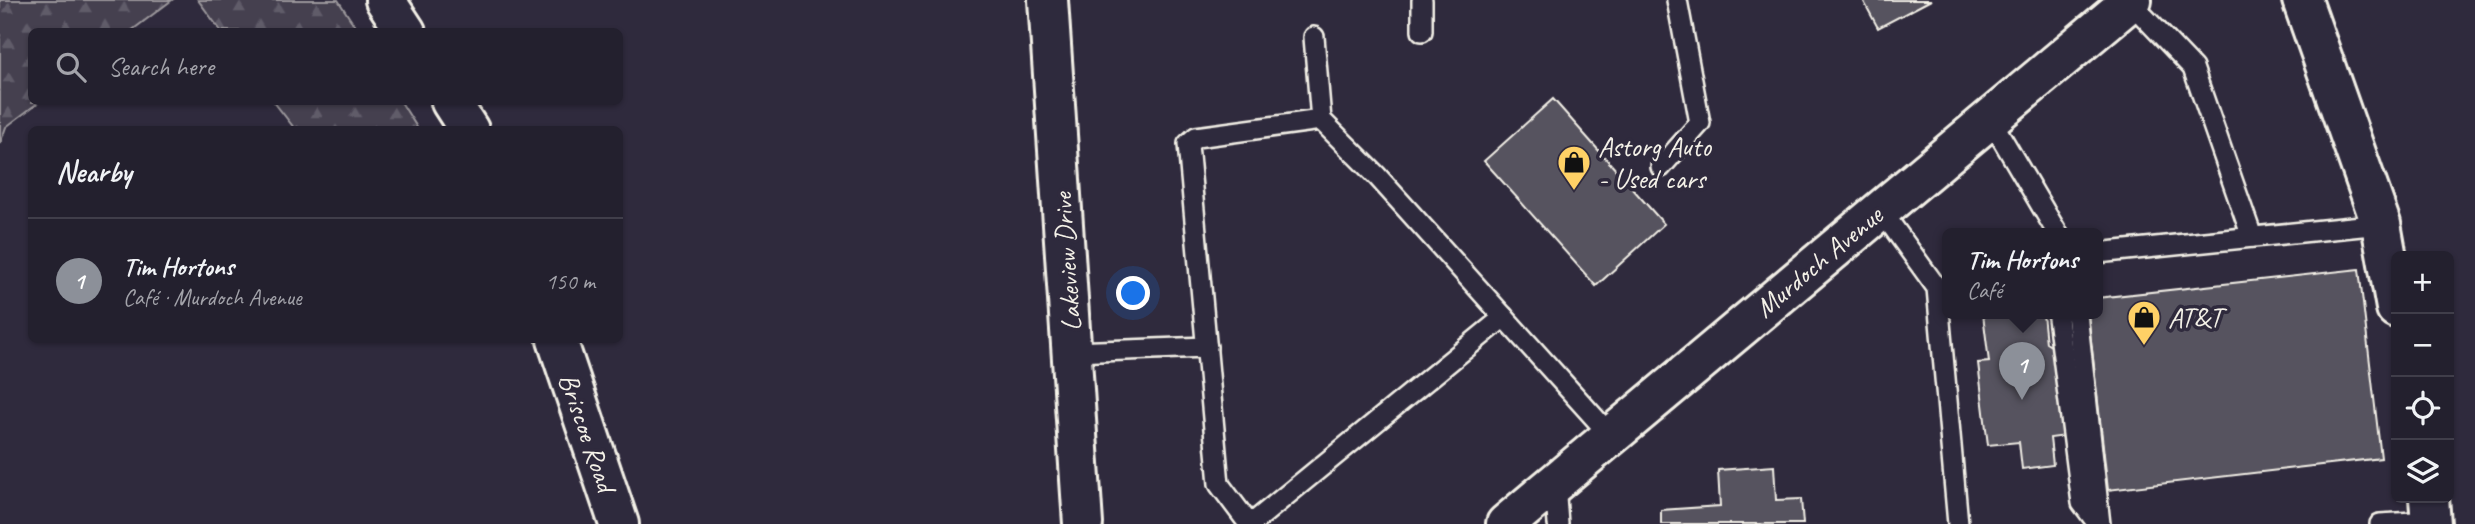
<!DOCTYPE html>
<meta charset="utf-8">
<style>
:root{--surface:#23202e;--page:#2f2d3a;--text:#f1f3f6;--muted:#a3a3aa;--line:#403e4a;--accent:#8c9099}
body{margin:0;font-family:Caveat,sans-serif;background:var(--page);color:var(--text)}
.controls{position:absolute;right:21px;bottom:21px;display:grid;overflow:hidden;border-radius:10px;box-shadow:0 2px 5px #0004}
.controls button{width:63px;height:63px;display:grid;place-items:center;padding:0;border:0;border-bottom:2px solid var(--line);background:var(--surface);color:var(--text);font:35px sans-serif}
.you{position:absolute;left:1134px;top:294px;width:24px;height:24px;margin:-18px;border:5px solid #fff;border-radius:50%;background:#1a73e8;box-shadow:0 0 0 10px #1a73e833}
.badge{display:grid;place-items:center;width:46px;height:46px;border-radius:50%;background:var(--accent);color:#fff;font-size:23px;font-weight:700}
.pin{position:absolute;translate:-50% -58px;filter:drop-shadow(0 2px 4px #0008)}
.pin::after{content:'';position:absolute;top:37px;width:24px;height:21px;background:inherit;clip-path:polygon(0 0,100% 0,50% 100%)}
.popup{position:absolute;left:1942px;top:228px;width:161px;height:91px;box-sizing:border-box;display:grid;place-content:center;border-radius:10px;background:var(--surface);filter:drop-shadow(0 2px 5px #0005);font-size:23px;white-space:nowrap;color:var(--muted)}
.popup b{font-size:26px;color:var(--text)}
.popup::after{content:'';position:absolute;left:50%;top:100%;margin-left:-14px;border:14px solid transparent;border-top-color:var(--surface)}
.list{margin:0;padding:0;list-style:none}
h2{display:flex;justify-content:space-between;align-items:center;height:91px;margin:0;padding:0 28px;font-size:30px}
h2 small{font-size:23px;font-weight:400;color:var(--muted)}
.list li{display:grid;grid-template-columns:46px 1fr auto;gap:21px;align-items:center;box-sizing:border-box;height:126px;padding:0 28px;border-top:2px solid var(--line)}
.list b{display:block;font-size:26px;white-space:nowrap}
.list p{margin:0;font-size:23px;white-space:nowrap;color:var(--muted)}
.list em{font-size:23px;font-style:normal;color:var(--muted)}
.icon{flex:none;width:38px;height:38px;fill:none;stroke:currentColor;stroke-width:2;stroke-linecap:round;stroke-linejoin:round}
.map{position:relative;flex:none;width:2475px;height:524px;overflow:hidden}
.search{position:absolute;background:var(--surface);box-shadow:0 2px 5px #0004;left:28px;top:28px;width:595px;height:77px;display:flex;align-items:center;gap:18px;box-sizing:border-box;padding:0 24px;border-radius:10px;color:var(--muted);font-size:26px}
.panel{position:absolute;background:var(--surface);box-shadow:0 2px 5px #0004;left:28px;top:126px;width:595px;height:217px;border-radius:10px}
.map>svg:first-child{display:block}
.forest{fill:url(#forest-firs);stroke:#9c989c;stroke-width:2}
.building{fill:#56525f;stroke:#f4f1e8;stroke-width:2}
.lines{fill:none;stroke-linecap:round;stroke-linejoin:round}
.service-casing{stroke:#f4f1e8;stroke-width:24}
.minor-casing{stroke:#f4f1e8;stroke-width:44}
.tertiary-casing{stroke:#f4f1e8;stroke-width:44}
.primary-casing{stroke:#f4f1e8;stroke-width:44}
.service{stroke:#2f2a3d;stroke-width:19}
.minor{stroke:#2f2a3d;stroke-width:38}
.tertiary{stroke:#2f2a3d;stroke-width:38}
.primary{stroke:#2f2a3d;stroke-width:38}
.labels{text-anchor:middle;stroke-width:7;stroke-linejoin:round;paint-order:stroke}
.poi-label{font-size:28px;fill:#f4f1e8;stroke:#2f2a3d;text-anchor:start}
.street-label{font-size:28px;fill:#f4f1e8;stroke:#2f2a3d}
</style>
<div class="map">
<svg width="2475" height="524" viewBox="0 0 2475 524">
<defs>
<pattern id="forest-firs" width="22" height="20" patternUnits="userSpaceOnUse" patternTransform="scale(1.75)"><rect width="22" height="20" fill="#454050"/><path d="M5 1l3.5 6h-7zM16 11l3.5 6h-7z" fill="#605c69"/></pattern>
</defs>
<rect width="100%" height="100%" fill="#2f2a3d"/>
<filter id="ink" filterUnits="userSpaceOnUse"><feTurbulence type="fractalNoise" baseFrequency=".0143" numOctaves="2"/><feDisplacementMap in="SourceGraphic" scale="14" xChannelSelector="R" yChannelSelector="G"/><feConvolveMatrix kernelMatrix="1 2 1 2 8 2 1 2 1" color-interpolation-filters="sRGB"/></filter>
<g filter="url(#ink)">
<g class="forest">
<path d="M 0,0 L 172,0 L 131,31 L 32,32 L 32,102 L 39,102 L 6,127 L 0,144 Z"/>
<path d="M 198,0 L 338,0 L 358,31 L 221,31 Z"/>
<path d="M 274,102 L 401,102 L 418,129 L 295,129 Z"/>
</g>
<g class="building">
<path d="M 1863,0 L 1931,0 L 1878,28 Z"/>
<path d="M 1553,99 L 1664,224 L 1596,286 L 1484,161 Z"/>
<path d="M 2359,269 L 2381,458 L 2108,490 L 2088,314 L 2097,314 L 2097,298 Z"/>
<path d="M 1983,314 L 2043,314 L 2046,343 L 2057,350 L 2066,436 L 2050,438 L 2053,465 L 2022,469 L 2019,442 L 1988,445 L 1978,363 L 1989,362 Z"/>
<path d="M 1774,466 L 1776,500 L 1801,499 L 1803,524 L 1661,524 L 1661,510 L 1720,506 L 1718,470 Z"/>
</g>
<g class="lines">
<defs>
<g id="service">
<path d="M 1422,0 L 1422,31"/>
<path d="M 2130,2 L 2193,68 L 2252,237"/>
<path d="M 1314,37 L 1321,120 L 1377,176 L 1611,436"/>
<path d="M 1321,120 L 1196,137 L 1188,144 L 1219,484 L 1246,520 L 1255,521 L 1504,317"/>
<path d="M 1991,120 L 2058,234"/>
<path d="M 1661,167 L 1700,123 L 1677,0"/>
<path d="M 1880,209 L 1937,288 L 1958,524"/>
<path d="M 2097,253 L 2381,224"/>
<path d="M 2060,314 L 2058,318 L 2082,503 L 2098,524"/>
<path d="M 2077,314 L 2100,524"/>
<path d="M 1072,352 L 1207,347"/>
<path d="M 1555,483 L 1558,524"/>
<path d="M 2380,524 L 2431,521"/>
</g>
<g id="minor">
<path d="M 385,0 L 406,32"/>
<path d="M 2302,0 L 2381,224 L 2396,308"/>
<path d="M 451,102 L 469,130"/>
<path d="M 557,340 L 619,524"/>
<path d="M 2429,498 L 2431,524"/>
</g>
<path id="tertiary" d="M 1048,0 L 1083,524"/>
<path id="primary" d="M 1506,524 L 2132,0"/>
</defs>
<use href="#service" class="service-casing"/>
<use href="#minor" class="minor-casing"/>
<use href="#tertiary" class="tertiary-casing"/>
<use href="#primary" class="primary-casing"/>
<use href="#service" class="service"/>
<use href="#minor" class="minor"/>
<use href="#tertiary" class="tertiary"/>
<use href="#primary" class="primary"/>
</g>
</g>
<defs>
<symbol id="shop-pin" viewBox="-11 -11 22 30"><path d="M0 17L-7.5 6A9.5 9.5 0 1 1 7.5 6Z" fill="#ffd166" stroke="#2f2a3d"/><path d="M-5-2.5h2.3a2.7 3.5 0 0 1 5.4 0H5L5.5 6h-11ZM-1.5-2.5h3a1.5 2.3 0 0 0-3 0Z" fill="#111"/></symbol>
</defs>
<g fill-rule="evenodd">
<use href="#shop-pin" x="1555" y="143" width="38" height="52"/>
<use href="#shop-pin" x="2125" y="298" width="38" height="52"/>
</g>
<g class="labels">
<g class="poi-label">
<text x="1598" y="156">Astorg Auto<tspan x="1598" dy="32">- Used cars</tspan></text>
<text x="2168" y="327">AT&amp;T</text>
</g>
<g class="street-label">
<text transform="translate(1818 261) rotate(-40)" y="10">Murdoch Avenue</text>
<text transform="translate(1066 262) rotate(-94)" y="10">Lakeview Drive</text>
<text transform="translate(588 432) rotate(71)" y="10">Briscoe Road</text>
</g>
</g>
</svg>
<div class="controls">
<button>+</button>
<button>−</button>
<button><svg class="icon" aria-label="locate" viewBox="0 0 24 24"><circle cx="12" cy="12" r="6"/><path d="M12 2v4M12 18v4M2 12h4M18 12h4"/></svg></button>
<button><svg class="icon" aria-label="layers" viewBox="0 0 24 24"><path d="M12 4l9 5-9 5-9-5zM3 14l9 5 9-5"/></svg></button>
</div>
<div class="you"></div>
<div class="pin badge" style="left:2022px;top:400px">1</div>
<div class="popup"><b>Tim Hortons</b>Café</div>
<div class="search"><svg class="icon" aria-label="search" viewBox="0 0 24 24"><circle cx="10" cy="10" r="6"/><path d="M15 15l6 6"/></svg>Search here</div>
<section class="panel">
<h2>Nearby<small></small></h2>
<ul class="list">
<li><span class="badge">1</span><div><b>Tim Hortons</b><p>Café · Murdoch Avenue</p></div><em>150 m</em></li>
</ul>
</section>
</div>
